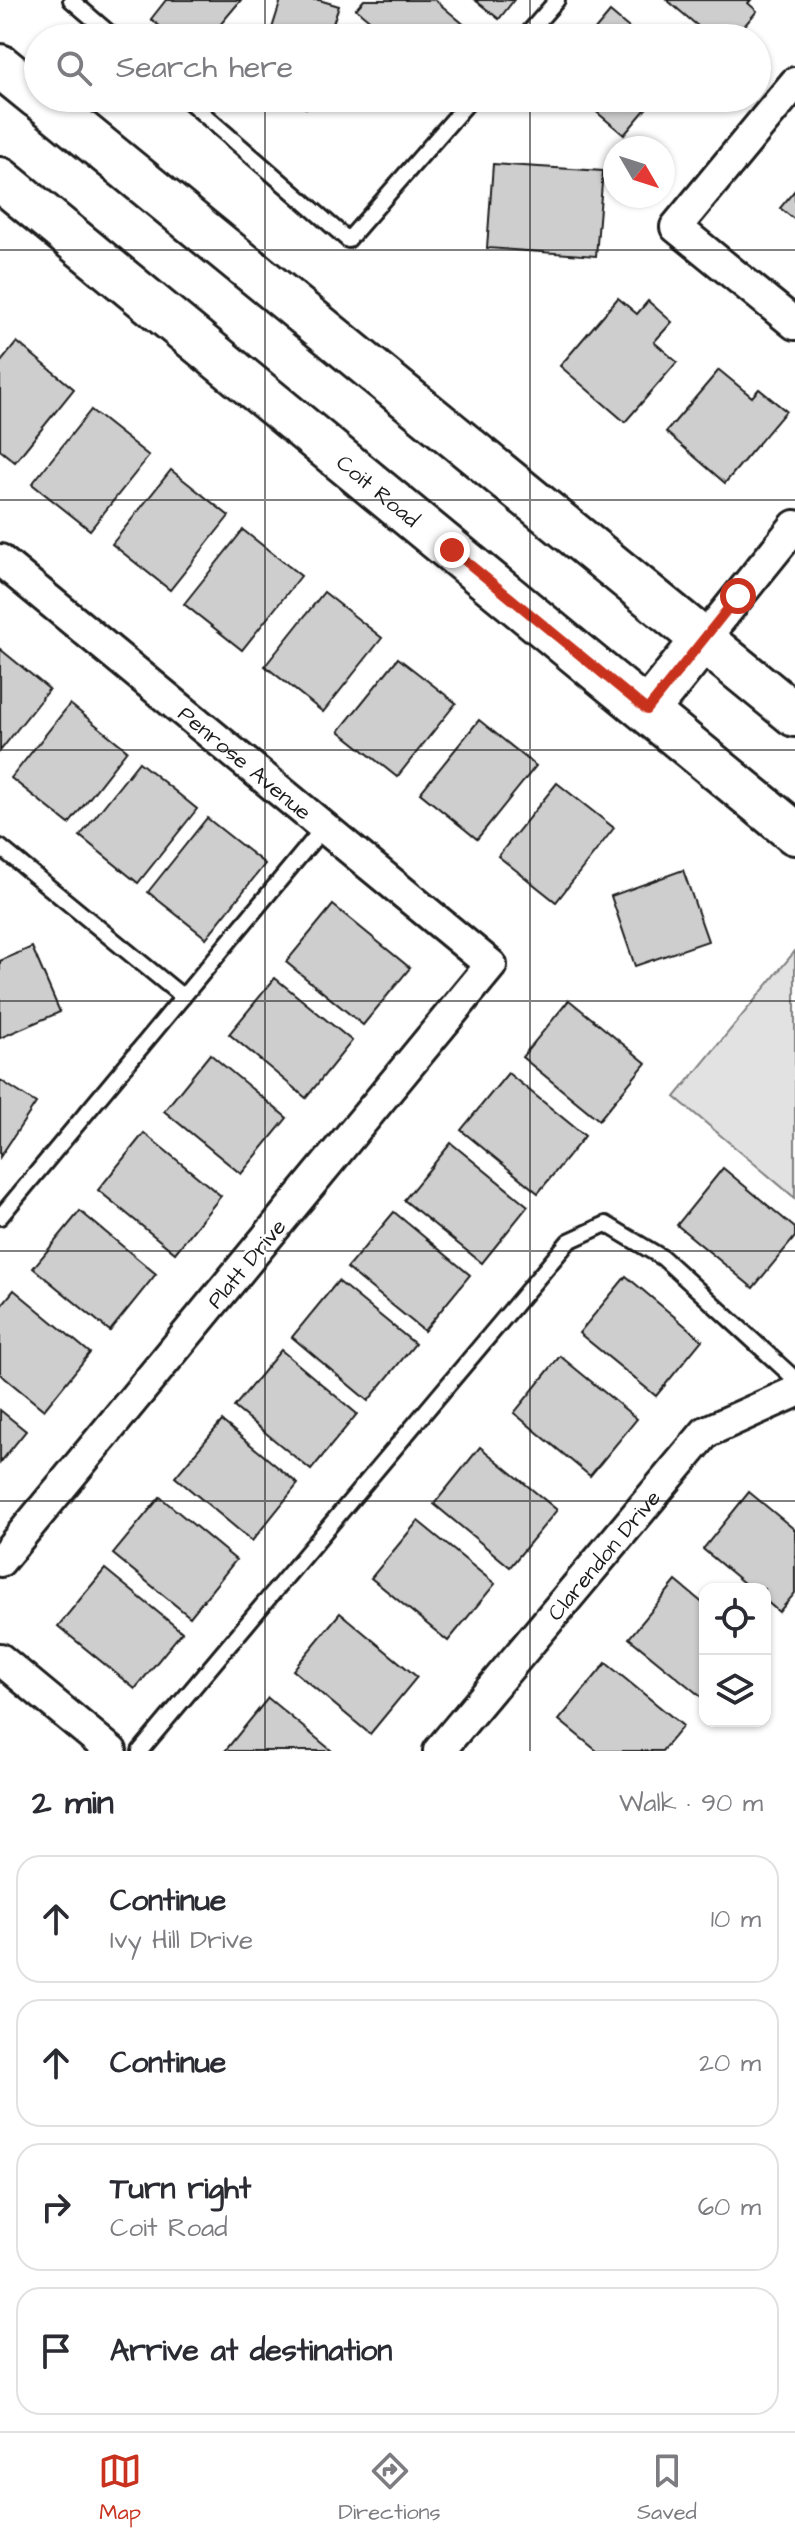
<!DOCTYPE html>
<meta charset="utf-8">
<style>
:root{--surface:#fff;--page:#f2f2f3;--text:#2b2b33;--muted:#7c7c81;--line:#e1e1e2;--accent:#c8321e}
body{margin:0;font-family:"Architects Daughter",sans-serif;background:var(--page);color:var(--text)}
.controls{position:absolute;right:24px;bottom:24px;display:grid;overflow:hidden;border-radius:16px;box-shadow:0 2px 6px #0004}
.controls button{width:72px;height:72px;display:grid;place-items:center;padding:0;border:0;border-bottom:2px solid var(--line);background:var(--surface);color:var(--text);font:40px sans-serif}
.compass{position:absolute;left:603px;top:136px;width:72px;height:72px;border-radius:50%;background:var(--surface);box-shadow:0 2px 6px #0004;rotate:129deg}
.stop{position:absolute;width:24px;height:24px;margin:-18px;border:6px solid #c8321e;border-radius:50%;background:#fff}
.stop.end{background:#c8321e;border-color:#fff;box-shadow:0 2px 8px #0008}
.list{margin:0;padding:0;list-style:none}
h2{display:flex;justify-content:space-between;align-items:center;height:104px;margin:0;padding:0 32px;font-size:34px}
h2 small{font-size:26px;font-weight:400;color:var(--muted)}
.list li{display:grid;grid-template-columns:52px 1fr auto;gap:24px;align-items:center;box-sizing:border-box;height:128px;margin:0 16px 16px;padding:0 16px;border:2px solid var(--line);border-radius:24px}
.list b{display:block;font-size:30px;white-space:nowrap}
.list p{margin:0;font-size:26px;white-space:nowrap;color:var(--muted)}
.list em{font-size:26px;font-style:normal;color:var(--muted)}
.icon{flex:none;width:44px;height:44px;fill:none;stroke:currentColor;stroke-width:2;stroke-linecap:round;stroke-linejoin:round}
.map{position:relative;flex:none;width:795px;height:1751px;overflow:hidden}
.search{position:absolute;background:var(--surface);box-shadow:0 2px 6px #0004;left:24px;right:24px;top:24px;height:88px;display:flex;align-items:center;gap:20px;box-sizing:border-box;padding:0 28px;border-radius:44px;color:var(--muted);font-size:30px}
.sheet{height:680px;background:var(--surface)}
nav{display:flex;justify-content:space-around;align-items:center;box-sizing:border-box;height:112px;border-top:2px solid var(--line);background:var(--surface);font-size:22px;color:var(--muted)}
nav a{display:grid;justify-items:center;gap:4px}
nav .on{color:var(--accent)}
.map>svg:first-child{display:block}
.green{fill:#e2e2e2;stroke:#7f7f7f;stroke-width:2}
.building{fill:#cecece;stroke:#1c1c1c;stroke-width:2}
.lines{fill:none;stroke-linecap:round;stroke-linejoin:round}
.service-casing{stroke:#1c1c1c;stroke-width:20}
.minor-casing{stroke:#1c1c1c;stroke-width:36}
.secondary-casing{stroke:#1c1c1c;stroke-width:48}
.service{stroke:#fff;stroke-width:14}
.minor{stroke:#fff;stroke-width:30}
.secondary{stroke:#fff;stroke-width:42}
.route{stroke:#c8321e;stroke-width:10}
.grid{fill:none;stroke:#1c1c1c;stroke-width:2;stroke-opacity:0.55}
.labels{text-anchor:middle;stroke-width:6;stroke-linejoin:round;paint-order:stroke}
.street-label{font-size:22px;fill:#1c1c1c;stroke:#fff}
</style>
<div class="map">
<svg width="795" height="1751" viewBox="0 0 795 1751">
<rect width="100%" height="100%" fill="#fff"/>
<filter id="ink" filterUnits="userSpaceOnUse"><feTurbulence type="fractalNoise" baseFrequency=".0125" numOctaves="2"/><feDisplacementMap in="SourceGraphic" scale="16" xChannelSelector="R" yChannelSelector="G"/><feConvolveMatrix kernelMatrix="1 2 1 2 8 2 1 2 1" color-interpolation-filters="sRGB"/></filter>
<g filter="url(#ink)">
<path class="green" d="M 795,951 L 795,1198 L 675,1097 Z"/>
<g class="building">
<path d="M 166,0 L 241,0 L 209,38 L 174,38 L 151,19 Z"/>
<path d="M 281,0 L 319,0 L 339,6 L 328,38 L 269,38 Z"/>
<path d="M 364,0 L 435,0 L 474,33 L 470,38 L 391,38 L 356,9 Z"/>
<path d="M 475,0 L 514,0 L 499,19 Z"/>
<path d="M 667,0 L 751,0 L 748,3 L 757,11 L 734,38 L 712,38 Z"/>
<path d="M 610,12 L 641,38 L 588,38 Z"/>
<path d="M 274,98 L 309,98 L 306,108 Z"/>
<path d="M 580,98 L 655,98 L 624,135 Z"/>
<path d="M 493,164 L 603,171 L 596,256 L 487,248 Z"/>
<path d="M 795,190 L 795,220 L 780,208 Z"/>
<path d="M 618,298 L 637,314 L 648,301 L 672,322 L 654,342 L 677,362 L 625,422 L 560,366 Z"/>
<path d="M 17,342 L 74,389 L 15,462 L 0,450 L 0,363 Z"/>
<path d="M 719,370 L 752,397 L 759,389 L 786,411 L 725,483 L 666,432 Z"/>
<path d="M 91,410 L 149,456 L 90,530 L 32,484 Z"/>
<path d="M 171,470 L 229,516 L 170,590 L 112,544 Z"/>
<path d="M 243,530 L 301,576 L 242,650 L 184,604 Z"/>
<path d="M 324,592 L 382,638 L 323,712 L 265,666 Z"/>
<path d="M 0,649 L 49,689 L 0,751 Z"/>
<path d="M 398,658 L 456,703 L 397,777 L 339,731 Z"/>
<path d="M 70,704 L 127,750 L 69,824 L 11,778 Z"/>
<path d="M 479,720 L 536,766 L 477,839 L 420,793 Z"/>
<path d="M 139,762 L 197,809 L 138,883 L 80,836 Z"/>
<path d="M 557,783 L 614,828 L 556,902 L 498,856 Z"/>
<path d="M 207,818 L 265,864 L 206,938 L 148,892 Z"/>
<path d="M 683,870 L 708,941 L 635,966 L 611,896 Z"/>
<path d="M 333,905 L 410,968 L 363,1025 L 286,962 Z"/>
<path d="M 32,947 L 60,1012 L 0,1038 L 0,961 Z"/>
<path d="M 275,978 L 352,1041 L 306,1098 L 229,1034 Z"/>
<path d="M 569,1000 L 646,1063 L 599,1120 L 522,1057 Z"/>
<path d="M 210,1054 L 287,1118 L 241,1174 L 164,1111 Z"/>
<path d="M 508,1073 L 585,1136 L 538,1193 L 461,1130 Z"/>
<path d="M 0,1080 L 36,1103 L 0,1157 Z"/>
<path d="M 144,1133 L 221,1196 L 175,1253 L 98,1190 Z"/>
<path d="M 451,1143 L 528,1206 L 482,1263 L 404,1200 Z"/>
<path d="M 723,1168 L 795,1228 L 795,1237 L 753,1288 L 677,1225 Z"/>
<path d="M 80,1211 L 156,1274 L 110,1331 L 33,1268 Z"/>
<path d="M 394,1212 L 470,1275 L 424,1331 L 347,1268 Z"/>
<path d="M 626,1276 L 702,1340 L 656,1396 L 579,1333 Z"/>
<path d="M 338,1281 L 415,1344 L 368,1401 L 292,1337 Z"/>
<path d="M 14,1290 L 90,1353 L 44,1410 L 0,1374 L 0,1307 Z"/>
<path d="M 281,1350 L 357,1414 L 311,1470 L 234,1407 Z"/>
<path d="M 560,1356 L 637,1419 L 590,1476 L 514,1413 Z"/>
<path d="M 0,1410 L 26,1431 L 0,1463 Z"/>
<path d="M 222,1421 L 298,1484 L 252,1541 L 175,1477 Z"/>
<path d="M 480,1447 L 557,1510 L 510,1567 L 434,1504 Z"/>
<path d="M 749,1492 L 795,1530 L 795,1593 L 779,1612 L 765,1600 L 765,1589 L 751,1589 L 703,1549 Z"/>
<path d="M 160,1497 L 236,1560 L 190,1617 L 113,1554 Z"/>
<path d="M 418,1521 L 495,1584 L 448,1641 L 371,1578 Z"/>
<path d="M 105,1569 L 182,1632 L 135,1689 L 58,1626 Z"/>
<path d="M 676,1581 L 705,1605 L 705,1700 L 629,1638 Z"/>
<path d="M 340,1613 L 417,1677 L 370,1734 L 293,1670 Z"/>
<path d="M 606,1663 L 683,1726 L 662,1751 L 597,1751 L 559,1720 Z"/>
<path d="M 268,1698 L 332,1751 L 225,1751 Z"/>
</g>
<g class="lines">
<defs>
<g id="service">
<path d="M 71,0 L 115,38"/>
<path d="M 524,38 L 557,0"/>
<path d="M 185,98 L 348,240 L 472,98"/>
<path d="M 0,847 L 183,997"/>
<path d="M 0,1217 L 324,827"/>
<path d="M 140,1751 L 569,1241 L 606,1224 L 663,1258 L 795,1379"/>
</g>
<g id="minor">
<path d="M 795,83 L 676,227 L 795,324"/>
<path id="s1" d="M 0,560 L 491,965 L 0,1561"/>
<path d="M 704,639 L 795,526"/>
<path d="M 0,1659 L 111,1751"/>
<path id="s2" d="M 439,1751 L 706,1432 L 795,1392"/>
</g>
<g id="secondary">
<path d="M 0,66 L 38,97"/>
<path d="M 40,98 L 795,715"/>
<path id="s3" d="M 0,179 L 795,833"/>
<path d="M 647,710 L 704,639"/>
</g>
</defs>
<use href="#service" class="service-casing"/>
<use href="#minor" class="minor-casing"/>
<use href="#secondary" class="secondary-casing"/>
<use href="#service" class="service"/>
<use href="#minor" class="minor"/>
<use href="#secondary" class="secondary"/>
</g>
</g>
<g class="lines" filter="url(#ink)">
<path class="route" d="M 452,550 L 647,710 L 738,596"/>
</g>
<path class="grid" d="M 265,0 L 265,38M 530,0 L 530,38M 265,98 L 265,1751M 530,98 L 530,1751M 0,250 L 795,250M 0,500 L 795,500M 0,750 L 795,750M 0,1001 L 795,1001M 0,1251 L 795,1251M 0,1501 L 795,1501"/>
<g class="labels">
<g class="street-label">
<text dy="8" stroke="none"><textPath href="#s3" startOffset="490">Coit Road</textPath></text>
<text dy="8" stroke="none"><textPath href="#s1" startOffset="318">Penrose Avenue</textPath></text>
<text transform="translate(246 1263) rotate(-50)" y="8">Platt Drive</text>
<text dy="8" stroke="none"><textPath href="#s2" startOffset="256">Clarendon Drive</textPath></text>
</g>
</g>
</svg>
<div class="controls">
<button><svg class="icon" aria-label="locate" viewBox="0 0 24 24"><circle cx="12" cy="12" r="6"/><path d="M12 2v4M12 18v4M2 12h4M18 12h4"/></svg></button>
<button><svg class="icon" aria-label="layers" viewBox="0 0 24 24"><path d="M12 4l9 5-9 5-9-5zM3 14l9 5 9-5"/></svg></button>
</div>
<svg class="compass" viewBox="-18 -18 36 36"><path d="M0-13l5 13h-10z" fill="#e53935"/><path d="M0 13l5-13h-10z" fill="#7c7c81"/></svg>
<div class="stop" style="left:738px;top:596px"></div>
<div class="stop end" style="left:452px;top:550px"></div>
<div class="search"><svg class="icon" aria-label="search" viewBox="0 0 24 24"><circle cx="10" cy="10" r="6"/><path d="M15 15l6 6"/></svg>Search here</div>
</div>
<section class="sheet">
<h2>2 min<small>Walk · 90 m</small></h2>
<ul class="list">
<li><svg class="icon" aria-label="ahead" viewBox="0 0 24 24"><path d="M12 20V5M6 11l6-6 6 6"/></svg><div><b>Continue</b><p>Ivy Hill Drive</p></div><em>10 m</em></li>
<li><svg class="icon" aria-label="ahead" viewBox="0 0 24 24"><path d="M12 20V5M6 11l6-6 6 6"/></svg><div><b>Continue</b></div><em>20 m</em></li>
<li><svg class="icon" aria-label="right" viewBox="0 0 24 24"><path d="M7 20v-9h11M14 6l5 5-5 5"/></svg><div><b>Turn right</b><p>Coit Road</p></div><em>60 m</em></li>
<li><svg class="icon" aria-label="arrive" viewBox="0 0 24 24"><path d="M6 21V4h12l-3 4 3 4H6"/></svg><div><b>Arrive at destination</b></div></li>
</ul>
</section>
<nav>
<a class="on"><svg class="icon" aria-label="map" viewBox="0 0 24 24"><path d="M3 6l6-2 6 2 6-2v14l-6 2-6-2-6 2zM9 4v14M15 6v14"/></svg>Map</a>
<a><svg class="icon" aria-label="directions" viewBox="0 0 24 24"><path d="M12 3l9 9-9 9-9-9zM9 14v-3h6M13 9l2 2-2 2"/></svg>Directions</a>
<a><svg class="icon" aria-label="saved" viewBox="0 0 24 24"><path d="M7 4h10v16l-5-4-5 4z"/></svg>Saved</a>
</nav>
